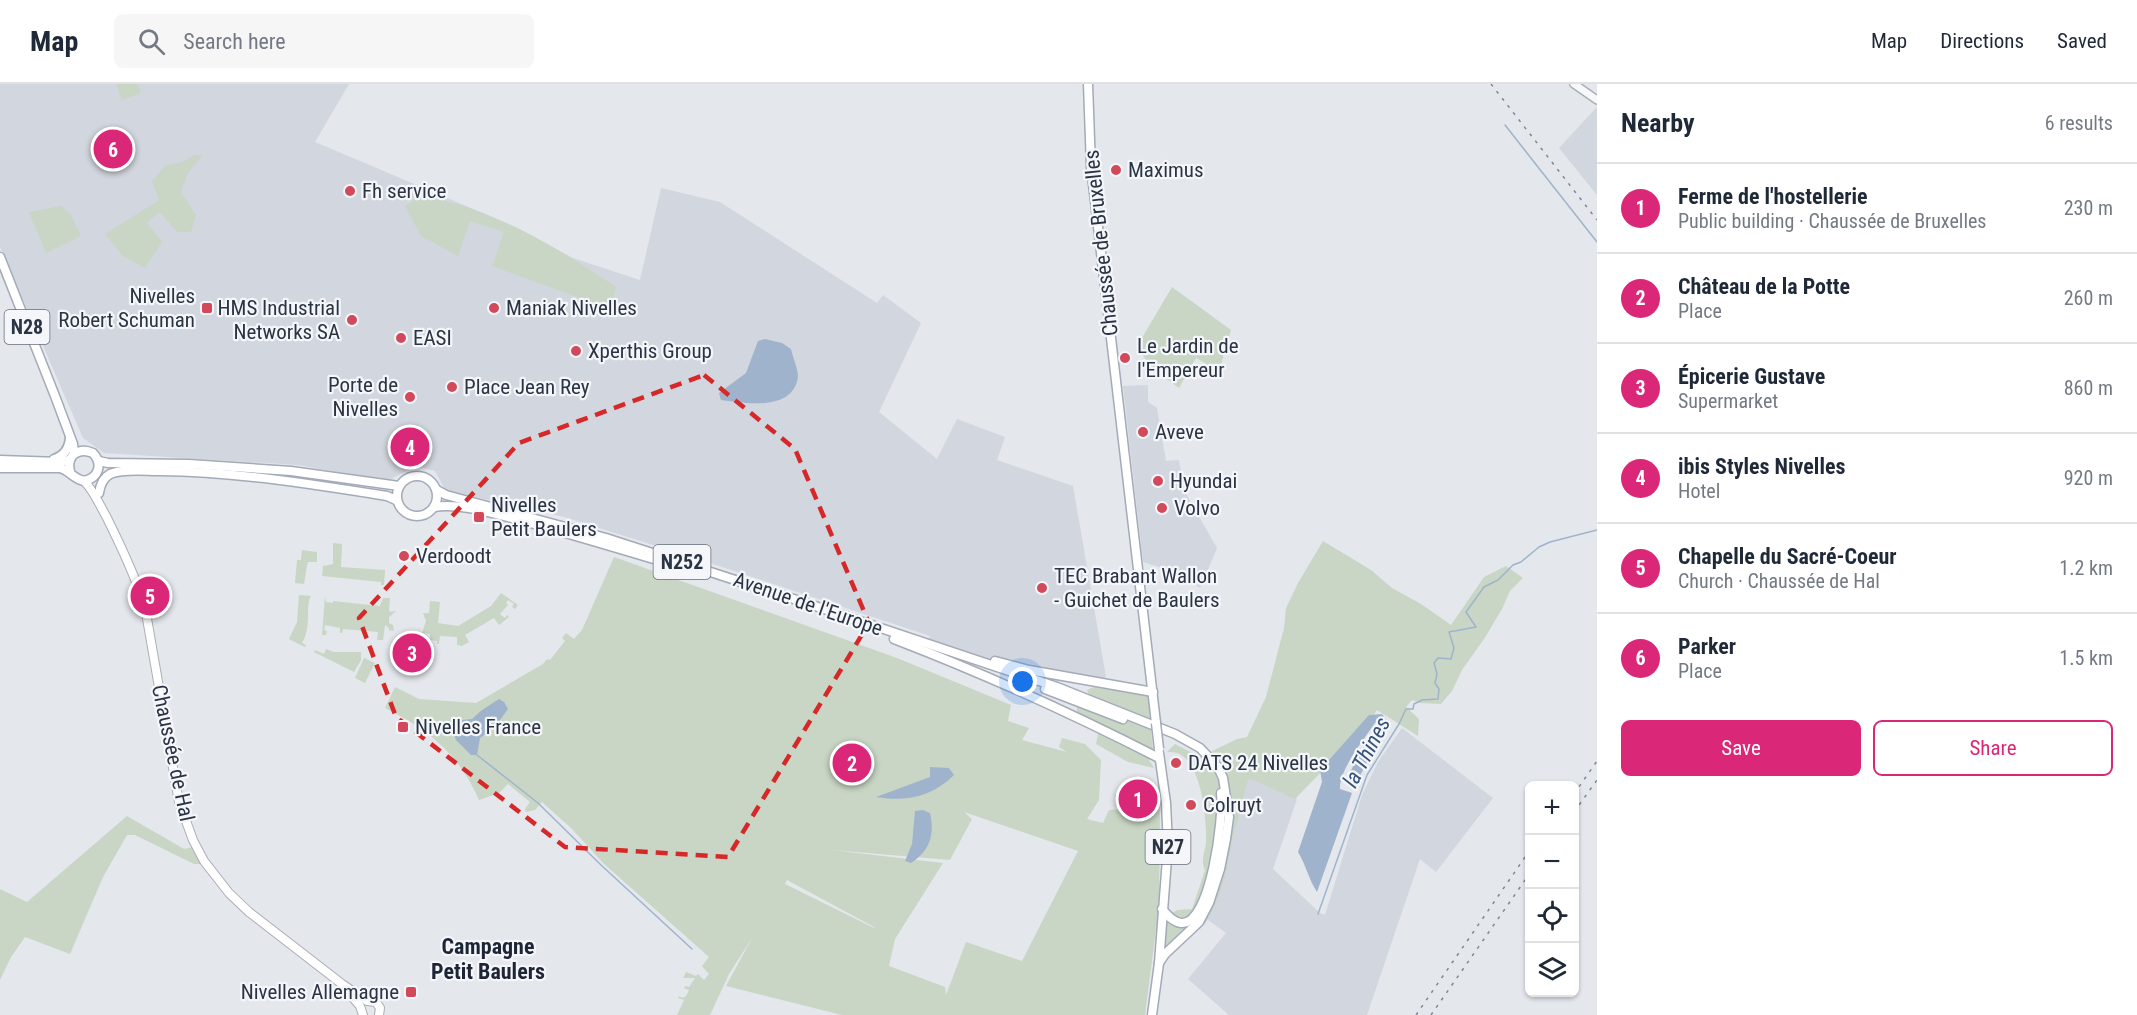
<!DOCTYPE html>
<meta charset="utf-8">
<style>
:root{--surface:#fff;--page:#f6f6f7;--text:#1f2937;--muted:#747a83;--line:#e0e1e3;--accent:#db2777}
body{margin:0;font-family:"Roboto Condensed",sans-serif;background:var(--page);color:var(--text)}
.controls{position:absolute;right:18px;bottom:18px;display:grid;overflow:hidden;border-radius:9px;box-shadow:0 2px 4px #0004}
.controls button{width:54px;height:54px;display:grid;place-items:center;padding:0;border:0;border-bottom:2px solid var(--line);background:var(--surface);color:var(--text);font:30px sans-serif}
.you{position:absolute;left:1023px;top:598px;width:21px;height:21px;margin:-15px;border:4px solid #fff;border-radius:50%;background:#1a73e8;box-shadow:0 0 0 9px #1a73e833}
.badge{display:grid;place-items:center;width:39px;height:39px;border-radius:50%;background:var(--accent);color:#fff;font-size:20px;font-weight:700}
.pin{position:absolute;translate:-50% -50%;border:3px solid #fff;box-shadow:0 2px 6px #0006}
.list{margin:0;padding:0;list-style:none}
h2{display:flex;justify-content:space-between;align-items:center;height:78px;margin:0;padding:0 24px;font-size:26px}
h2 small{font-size:20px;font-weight:400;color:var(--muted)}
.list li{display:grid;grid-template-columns:39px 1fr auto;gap:18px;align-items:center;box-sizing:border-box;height:90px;padding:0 24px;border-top:2px solid var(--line)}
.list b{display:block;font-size:22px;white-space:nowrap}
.list p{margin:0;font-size:20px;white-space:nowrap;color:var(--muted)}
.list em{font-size:20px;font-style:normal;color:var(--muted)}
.actions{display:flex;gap:12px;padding:18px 24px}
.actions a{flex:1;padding:14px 0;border:2px solid var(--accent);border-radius:9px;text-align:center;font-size:21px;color:var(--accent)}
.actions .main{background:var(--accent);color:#fff}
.icon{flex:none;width:33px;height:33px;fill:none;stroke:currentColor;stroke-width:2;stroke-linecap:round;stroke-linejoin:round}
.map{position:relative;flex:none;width:1597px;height:931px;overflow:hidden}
header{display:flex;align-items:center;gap:36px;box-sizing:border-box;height:84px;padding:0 30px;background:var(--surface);border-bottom:2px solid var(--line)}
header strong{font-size:28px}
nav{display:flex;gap:33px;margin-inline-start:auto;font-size:21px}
.search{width:420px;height:54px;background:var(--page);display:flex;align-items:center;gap:15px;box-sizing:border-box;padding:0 21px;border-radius:9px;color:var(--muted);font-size:22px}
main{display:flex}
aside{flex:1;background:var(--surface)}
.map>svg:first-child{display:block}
.built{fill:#d2d6de}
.green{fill:#c9d6c5;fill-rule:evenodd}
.water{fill:#9fb4cc}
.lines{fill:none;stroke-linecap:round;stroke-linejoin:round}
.stream{stroke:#9fb4cc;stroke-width:1.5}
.tertiary-casing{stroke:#a9aeb7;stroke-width:10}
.secondary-casing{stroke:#a9aeb7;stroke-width:10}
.primary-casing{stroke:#a3abb8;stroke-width:11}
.tertiary{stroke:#f7f8fa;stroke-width:7}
.secondary{stroke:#fff;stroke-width:8}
.primary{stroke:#fff;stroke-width:8}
.rail{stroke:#7d8696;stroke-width:1.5;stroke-dasharray:3 6;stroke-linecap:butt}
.primary-bridge-casing{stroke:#a3abb8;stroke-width:11;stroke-linecap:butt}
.primary-bridge{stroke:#fff;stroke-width:8}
.marked{fill:none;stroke:#d62828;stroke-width:4.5;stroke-dasharray:12 8;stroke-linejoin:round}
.poi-dot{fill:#d1495b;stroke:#f4f6f9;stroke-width:2}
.labels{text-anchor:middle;stroke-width:4.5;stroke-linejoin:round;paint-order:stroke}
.shield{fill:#f4f6f9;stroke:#676e7b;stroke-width:1.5}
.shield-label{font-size:20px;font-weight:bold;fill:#2b3445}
.poi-label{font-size:21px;fill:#2b3445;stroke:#f4f6f9;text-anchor:start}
.street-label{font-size:21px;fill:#2b3445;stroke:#f4f6f9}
.water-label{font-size:22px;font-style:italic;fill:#34527a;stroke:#f4f6f9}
.neighbourhood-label{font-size:22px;font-weight:bold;fill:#1d2536;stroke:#f4f6f9}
</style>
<header>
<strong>Map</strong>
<div class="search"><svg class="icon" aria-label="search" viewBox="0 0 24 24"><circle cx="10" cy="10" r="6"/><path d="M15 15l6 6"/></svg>Search here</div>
<nav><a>Map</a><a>Directions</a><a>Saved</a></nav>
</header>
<main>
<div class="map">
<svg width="1597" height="931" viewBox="0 0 1597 931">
<rect width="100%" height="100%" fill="#e4e7ec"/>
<g class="built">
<path d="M 0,0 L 349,0 L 315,58 L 518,144 L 573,174 L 640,196 L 661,104 L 720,118 L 877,219 L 883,211 L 921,239 L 879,328 L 937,375 L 957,335 L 1005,353 L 997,376 L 1073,402 L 1106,593 L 1099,600 L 925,560 L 930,552 L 701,476 L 564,433 L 445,406 L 435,387 L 416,382 L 387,397 L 298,381 L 104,369 L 83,354 L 0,163 Z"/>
<path d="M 1597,23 L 1597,111 L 1559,64 Z"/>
<path d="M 1148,301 L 1148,318 L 1157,324 L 1166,377 L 1179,376 L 1184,406 L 1217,464 L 1200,504 L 1175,488 L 1143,478 L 1123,302 Z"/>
<path d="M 1402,644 L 1493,714 L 1436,788 L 1420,775 L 1367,931 L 1229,931 L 1188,895 L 1226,849 L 1204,833 L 1246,689 L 1297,715 L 1273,785 L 1320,829 L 1325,831 L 1362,711 L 1378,678 Z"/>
</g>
<g class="green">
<path d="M 116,0 L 138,0 L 141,9 L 122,16 Z"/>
<path d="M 195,71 L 202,72 L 188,89 L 181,108 L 196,131 L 191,148 L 177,148 L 160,128 L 147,138 L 162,158 L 145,184 L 123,172 L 105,150 L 159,116 L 152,97 L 166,81 L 180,79 Z"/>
<path d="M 419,113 C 433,115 447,117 460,121 C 517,139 568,171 616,203 L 612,226 L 492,182 L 504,148 L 470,137 L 458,172 L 421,152 L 405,122 Z"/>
<path d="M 61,122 L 71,131 L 81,152 L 46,169 L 29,128 Z"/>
<path d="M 1172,203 L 1231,246 L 1219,287 L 1196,274 L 1179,304 L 1157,288 L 1136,264 Z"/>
<path d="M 1323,457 L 1371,486 L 1392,504 L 1421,520 L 1451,541 L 1484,493 L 1506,482 L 1523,494 L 1510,507 L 1502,525 L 1484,555 L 1462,586 L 1452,607 L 1441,620 L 1420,619 L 1412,616 L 1406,623 L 1419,635 L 1418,652 L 1377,626 L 1365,643 L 1295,715 L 1249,694 C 1244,706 1244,712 1241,725 C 1240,733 1236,740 1234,747 C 1227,783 1224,809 1205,840 L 1179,835 L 1171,830 L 1177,826 L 1192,825 L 1205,786 C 1200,776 1205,769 1206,759 C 1207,736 1202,684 1181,671 C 1177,668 1172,668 1167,668 L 1175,660 L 1200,673 L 1237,655 L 1247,653 L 1266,613 L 1284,544 L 1286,524 L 1298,499 Z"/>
<path d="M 333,459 L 342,460 L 341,483 L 385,486 L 384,501 L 381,501 L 381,498 L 322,492 L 323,482 L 333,480 Z"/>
<path d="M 302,466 L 317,468 L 317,478 L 308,478 L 307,481 L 304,500 L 295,499 L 297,476 L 301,476 Z"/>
<path d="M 614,473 L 897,574 L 1011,621 L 1008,637 L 1029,644 L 1022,656 L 1067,668 L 1059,663 L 1062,654 L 1085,660 L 1101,676 L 1099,716 L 1087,735 L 1103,739 L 1109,726 L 1160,723 L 1159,822 L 1145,931 L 842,931 L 726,902 L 752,854 L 729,890 L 710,931 L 677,931 L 684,916 L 678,914 L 679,912 L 683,914 L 686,912 L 689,906 L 684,904 L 685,902 L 689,903 L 695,894 L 683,894 L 686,888 L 696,892 L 698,890 L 704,896 L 709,890 L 702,882 L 709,873 L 603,779 L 572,745 L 542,718 L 535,726 L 526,728 L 525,725 L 530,718 L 508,700 L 499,709 L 479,716 C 459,670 429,646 385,624 L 395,603 L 419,615 L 476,619 L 543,580 L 547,575 L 550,576 L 565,557 L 562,554 L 566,549 L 574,555 L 582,546 ZM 964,728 L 1078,767 L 1022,877 L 966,858 L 946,911 L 945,903 L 889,882 L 895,855 L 943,779 L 831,766 L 950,776 L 972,735 ZM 787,796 L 874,843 L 874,844 L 785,800 Z"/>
<path d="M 501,509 L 518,521 L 515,525 L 512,523 L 514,520 L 508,516 L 506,519 L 508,521 L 500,530 L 505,534 L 507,531 L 509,533 L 499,541 L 494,534 L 465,551 L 469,558 L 462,562 L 457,561 L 457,553 L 440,552 L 439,560 L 437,560 L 437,557 L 430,556 L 430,550 L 422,549 L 426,537 L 423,529 L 429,529 L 430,517 L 440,518 L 438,539 L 458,542 L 491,522 Z"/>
<path d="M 299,511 L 311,512 C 305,521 312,544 302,559 L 306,561 L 305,563 L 289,555 L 297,538 Z"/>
<path d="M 325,512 L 326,518 L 333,519 L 333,517 L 380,522 L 383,514 L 390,514 L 389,526 L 390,528 L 396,527 L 389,533 L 389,539 L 393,541 L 394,547 L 389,546 L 389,544 L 385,541 L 383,556 L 377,556 L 378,548 L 343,545 L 342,549 L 340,549 L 340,544 L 325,541 L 324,546 L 327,547 L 326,551 L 322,551 Z"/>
<path d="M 326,565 L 334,568 L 361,568 L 361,576 L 354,588 L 314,568 L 315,566 L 324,570 Z"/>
<path d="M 364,574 L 375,579 L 365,599 L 355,594 Z"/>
<path d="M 1094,603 L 1121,606 L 1148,612 L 1153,668 L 1149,676 L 1154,684 L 1128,678 L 1096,660 L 1100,642 L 1077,628 L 1077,623 L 1089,611 L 1087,606 Z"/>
<path d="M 127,732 L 184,765 L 193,763 L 202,780 L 194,780 L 135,751 L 127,751 L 103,793 L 70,870 L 25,853 L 11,873 L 0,896 L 0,805 L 27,818 Z"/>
<path d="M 1166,834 L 1176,841 L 1193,840 L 1164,867 Z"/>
</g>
<g class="water">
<path d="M 765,255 L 782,259 L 791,265 C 793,274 798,285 798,293 C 793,328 745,319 721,316 L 719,309 L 746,289 L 758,257 Z"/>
<path d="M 499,615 L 504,618 L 508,625 L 495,643 L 480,654 L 477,671 L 471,671 L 456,656 L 453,648 L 455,642 L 462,636 L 472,635 L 482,626 Z"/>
<path d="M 1382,630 L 1390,640 L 1387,647 L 1381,652 L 1354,703 L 1349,703 L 1346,698 C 1354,679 1365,656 1381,643 L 1379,638 L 1375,639 C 1364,655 1339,686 1340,705 L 1352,709 L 1317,808 C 1309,796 1306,781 1298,768 L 1322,698 L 1320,686 L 1369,631 Z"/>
<path d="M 930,683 L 949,684 L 954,691 C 932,713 906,718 876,713 L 930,693 Z"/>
<path d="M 923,726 L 930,729 C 935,750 930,767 911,779 L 905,777 L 912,760 L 915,727 Z"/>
</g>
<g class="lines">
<g class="stream">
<path d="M 1505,41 L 1597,158"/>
<path d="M 477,671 L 538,719 L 601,781 L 692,865"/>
<path d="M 1318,830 L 1367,691 L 1399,640 L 1406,625 L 1413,625 L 1414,620 L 1422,616 L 1438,615 L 1439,605 L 1435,599 L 1437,590 L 1434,579 L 1438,574 L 1451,575 L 1454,564 L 1449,548 L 1476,543 L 1466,528 L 1484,503 L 1498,496 L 1513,481 L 1521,478 L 1539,463 L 1550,458 L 1597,446"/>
</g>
<defs>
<path id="tertiary" d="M 1574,0 L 1597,16"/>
<g id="secondary">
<path d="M 84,397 C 94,407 99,420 106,432 C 121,462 135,491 145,523 L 179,718 L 193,756 L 204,777 L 229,809 L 249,828 L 342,900 L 367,917 L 376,918 L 380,924 L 379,931"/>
<path d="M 348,908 L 360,922 L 363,931"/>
</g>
<g id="primary">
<path d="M 1088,0 L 1091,83 L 1156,639"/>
<path d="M 0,173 L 55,312 L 73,360 L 74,369"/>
<path d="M 54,375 C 64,372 69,365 70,354"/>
<path d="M 0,376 L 60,378 L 70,376"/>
<path d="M 99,377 L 108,379 L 189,380 L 291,387 L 399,402"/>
<path d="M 0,384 L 60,384 C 70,387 74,395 84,397 C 99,394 103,380 93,369 C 79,363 66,371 70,387"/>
<circle cx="417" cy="412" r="20"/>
<path d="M 437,406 L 446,411 L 606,454 L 812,521 L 1057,603 L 1175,650 L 1200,664 L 1218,683 L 1223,694 L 1229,733 L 1226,755 L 1220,785 L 1209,819 L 1199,838 L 1165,870 L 1159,879"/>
<path d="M 99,409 C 100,402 103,394 110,390 C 123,384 146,387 160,387 C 237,388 312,400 387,412 L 396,416"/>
<path d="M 434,423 C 461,419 490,429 516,435 C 563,448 610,462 657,476"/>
<path d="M 894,555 C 985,590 1073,630 1159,674"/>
<path d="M 995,577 L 1029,586 L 1153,608"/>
<path d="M 1045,605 L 1123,635"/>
<path d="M 1162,825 C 1167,831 1173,838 1181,839 C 1211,842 1224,731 1221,709"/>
<path d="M 1152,931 L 1159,879 L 1168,762 L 1166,719 L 1159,669"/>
</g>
</defs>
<use href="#tertiary" class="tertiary-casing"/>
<use href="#secondary" class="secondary-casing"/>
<use href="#primary" class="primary-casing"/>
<use href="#tertiary" class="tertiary"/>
<use href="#secondary" class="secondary"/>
<use href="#primary" class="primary"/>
<g class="rail">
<path d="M 1491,0 L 1597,136"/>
<path d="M 1574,710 L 1597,677"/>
<path d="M 1574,728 L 1597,696"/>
<path d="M 1416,931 L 1530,766"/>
<path d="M 1431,931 L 1530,789"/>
</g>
<defs>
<path id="primary-bridge" d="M 1156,639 L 1159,665"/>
</defs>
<use href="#primary-bridge" class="primary-bridge-casing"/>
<use href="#primary-bridge" class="primary-bridge"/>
</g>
<path class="marked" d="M 704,291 L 795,365 L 869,539 L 728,773 L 565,763 L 396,633 L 359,534 L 519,359 Z"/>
<g class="poi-dot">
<circle cx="1116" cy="86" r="6"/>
<circle cx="350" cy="107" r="6"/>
<rect x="201" y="218" width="12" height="12" rx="3"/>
<circle cx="494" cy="224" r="6"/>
<circle cx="352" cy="236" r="6"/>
<circle cx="401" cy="254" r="6"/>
<circle cx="576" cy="267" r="6"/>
<circle cx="1125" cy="274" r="6"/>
<circle cx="452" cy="303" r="6"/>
<circle cx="410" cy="313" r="6"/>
<circle cx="1143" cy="348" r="6"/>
<circle cx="1158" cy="397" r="6"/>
<circle cx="1162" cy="424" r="6"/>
<rect x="473" y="427" width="12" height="12" rx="3"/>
<circle cx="404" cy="472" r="6"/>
<circle cx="1042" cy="504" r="6"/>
<rect x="397" y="637" width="12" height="12" rx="3"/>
<circle cx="1176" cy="679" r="6"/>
<circle cx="1191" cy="721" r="6"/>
<rect x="405" y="902" width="12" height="12" rx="3"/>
</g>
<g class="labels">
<g class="shield">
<rect x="4.5" y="226" width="45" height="34" rx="4.5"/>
<rect x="653.5" y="461" width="57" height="34" rx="4.5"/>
<rect x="1145.5" y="746" width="45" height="34" rx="4.5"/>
</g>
<g class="shield-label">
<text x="27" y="250">N28</text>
<text x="682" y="485">N252</text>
<text x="1168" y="770">N27</text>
</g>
<g class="poi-label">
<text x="1128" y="93">Maximus</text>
<text x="362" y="114">Fh service</text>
<text x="195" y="219" text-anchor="end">Nivelles<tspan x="195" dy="24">Robert Schuman</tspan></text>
<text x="340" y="231" text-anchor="end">HMS Industrial<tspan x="340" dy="24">Networks SA</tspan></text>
<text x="506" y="231">Maniak Nivelles</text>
<text x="413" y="261">EASI</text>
<text x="1137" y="269">Le Jardin de<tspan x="1137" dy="24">l'Empereur</tspan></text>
<text x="588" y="274">Xperthis Group</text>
<text x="398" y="308" text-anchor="end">Porte de<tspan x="398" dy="24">Nivelles</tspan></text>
<text x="464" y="310">Place Jean Rey</text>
<text x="1155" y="355">Aveve</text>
<text x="1170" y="404">Hyundai</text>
<text x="491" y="428">Nivelles<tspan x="491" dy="24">Petit Baulers</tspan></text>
<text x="1174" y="431">Volvo</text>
<text x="416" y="479">Verdoodt</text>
<text x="1054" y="499">TEC Brabant Wallon<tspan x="1054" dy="24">- Guichet de Baulers</tspan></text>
<text x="415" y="650">Nivelles France</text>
<text x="1188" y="686">DATS 24 Nivelles</text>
<text x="1203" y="728">Colruyt</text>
<text x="399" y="915" text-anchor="end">Nivelles Allemagne</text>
</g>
<g class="street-label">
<text transform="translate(1101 159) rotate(-96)" y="7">Chaussée de Bruxelles</text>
<text transform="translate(808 520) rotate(19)" y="7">Avenue de l'Europe</text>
<text transform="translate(173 669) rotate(78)" y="7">Chaussée de Hal</text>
</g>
<g class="water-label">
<text transform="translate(1366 668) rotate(-62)" y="8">la Thines</text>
</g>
<g class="neighbourhood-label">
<text x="488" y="870">Campagne<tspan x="488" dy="25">Petit Baulers</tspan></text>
</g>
</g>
</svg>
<div class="controls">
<button>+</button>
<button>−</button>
<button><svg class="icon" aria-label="locate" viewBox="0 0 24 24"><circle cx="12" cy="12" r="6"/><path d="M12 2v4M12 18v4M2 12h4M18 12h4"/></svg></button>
<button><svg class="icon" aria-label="layers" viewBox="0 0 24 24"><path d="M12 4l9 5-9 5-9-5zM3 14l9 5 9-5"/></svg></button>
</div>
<div class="you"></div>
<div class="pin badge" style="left:1138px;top:715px">1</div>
<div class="pin badge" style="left:852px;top:679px">2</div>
<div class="pin badge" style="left:412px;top:569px">3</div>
<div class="pin badge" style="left:410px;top:363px">4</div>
<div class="pin badge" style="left:150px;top:512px">5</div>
<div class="pin badge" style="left:113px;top:65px">6</div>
</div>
<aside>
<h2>Nearby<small>6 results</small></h2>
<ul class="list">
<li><span class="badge">1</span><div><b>Ferme de l'hostellerie</b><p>Public building · Chaussée de Bruxelles</p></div><em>230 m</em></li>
<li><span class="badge">2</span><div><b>Château de la Potte</b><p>Place</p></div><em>260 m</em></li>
<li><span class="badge">3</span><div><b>Épicerie Gustave</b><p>Supermarket</p></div><em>860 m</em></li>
<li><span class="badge">4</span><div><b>ibis Styles Nivelles</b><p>Hotel</p></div><em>920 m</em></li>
<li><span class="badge">5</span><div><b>Chapelle du Sacré-Coeur</b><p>Church · Chaussée de Hal</p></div><em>1.2 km</em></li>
<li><span class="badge">6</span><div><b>Parker</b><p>Place</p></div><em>1.5 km</em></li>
</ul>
<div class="actions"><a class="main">Save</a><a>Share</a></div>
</aside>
</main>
